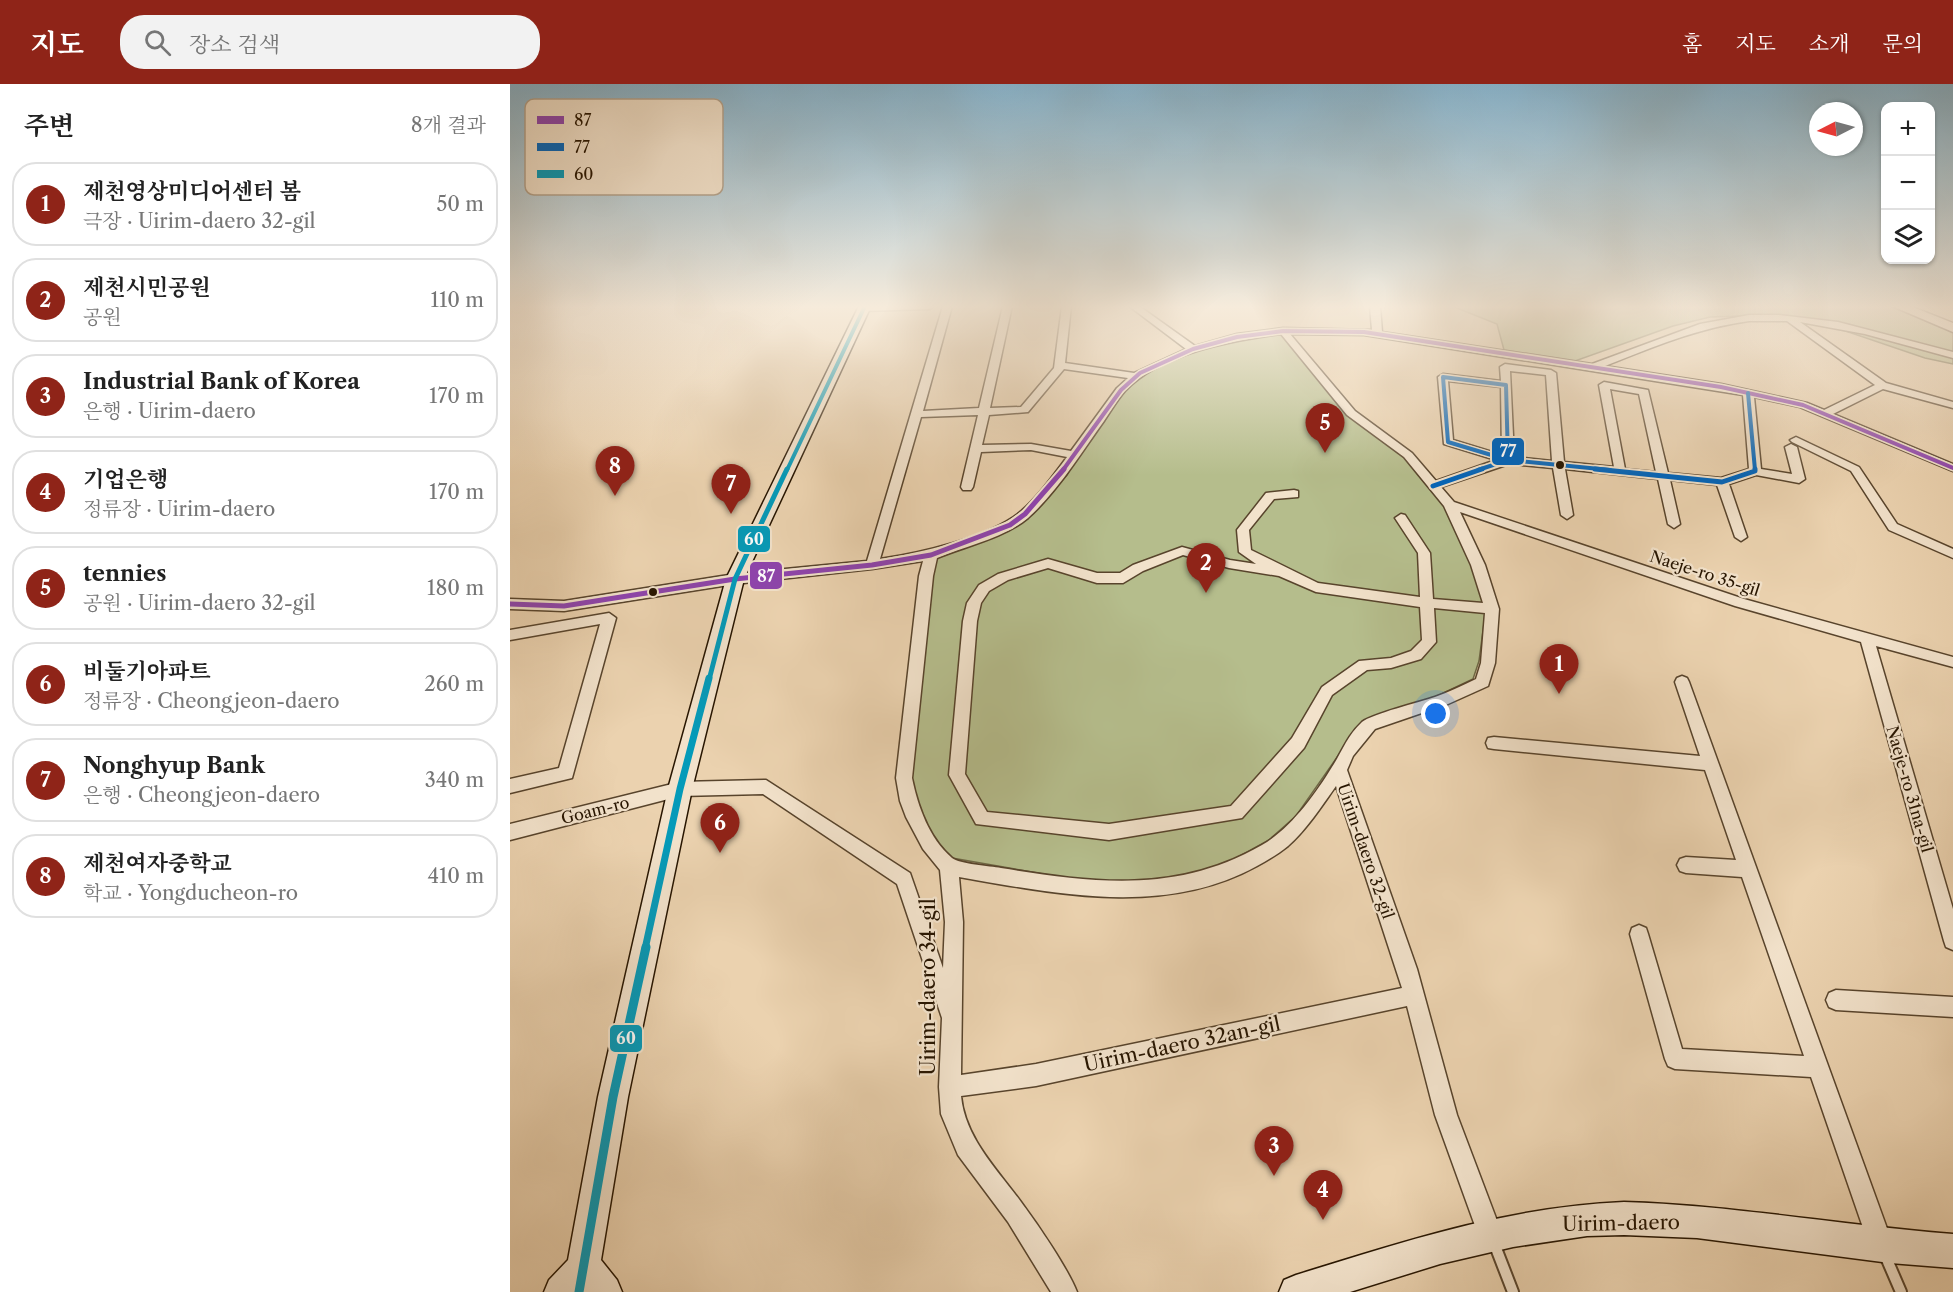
<!DOCTYPE html>
<html lang="ko">
<meta charset="utf-8">
<style>
:root{--surface:#fff;--page:#f2f2f2;--text:#222;--muted:#767676;--line:#e0e0e0;--accent:#8f2418}
body{margin:0;font-family:"Libre Caslon Text","Noto Serif KR",serif;background:var(--page);color:var(--text)}
.controls{position:absolute;right:18px;top:18px;display:grid;overflow:hidden;border-radius:12px;box-shadow:0 2px 4px #0004}
.controls button{width:54px;height:54px;display:grid;place-items:center;padding:0;border:0;border-bottom:2px solid var(--line);background:var(--surface);color:var(--text);font:30px sans-serif}
.compass{position:absolute;left:1299px;top:18px;width:54px;height:54px;border-radius:50%;background:var(--surface);box-shadow:0 2px 4px #0004;rotate:264deg}
.you{position:absolute;left:926px;top:630px;width:21px;height:21px;margin:-15px;border:4px solid #fff;border-radius:50%;background:#1a73e8;box-shadow:0 0 0 9px #1a73e833}
.badge{display:grid;place-items:center;width:39px;height:39px;border-radius:50%;background:var(--accent);color:#fff;font-size:20px;font-weight:700}
.pin{position:absolute;translate:-50% -50px;filter:drop-shadow(0 2px 3px #0008)}
.pin::after{content:'';position:absolute;top:32px;width:21px;height:18px;background:inherit;clip-path:polygon(0 0,100% 0,50% 100%)}
.list{margin:0;padding:0;list-style:none}
h2{display:flex;justify-content:space-between;align-items:center;height:78px;margin:0;padding:0 24px;font-size:26px}
h2 small{font-size:20px;font-weight:400;color:var(--muted)}
.list li{display:grid;grid-template-columns:39px 1fr auto;gap:18px;align-items:center;box-sizing:border-box;height:84px;margin:0 12px 12px;padding:0 12px;border:2px solid var(--line);border-radius:24px}
.list b{display:block;font-size:22px;white-space:nowrap}
.list p{margin:0;font-size:20px;white-space:nowrap;color:var(--muted)}
.list em{font-size:20px;font-style:normal;color:var(--muted)}
.icon{flex:none;width:33px;height:33px;fill:none;stroke:currentColor;stroke-width:2;stroke-linecap:round;stroke-linejoin:round}
.map{position:relative;flex:none;width:1443px;height:1208px;overflow:hidden}
header{display:flex;align-items:center;gap:36px;box-sizing:border-box;height:84px;padding:0 30px;background:var(--accent);color:#fff}
header strong{font-size:28px}
nav{display:flex;gap:33px;margin-inline-start:auto;font-size:21px}
.search{width:420px;height:54px;background:var(--page);display:flex;align-items:center;gap:15px;box-sizing:border-box;padding:0 21px;border-radius:24px;color:var(--muted);font-size:22px}
main{display:flex}
aside{flex:1;background:var(--surface)}
.map>svg:first-child{display:block}
.green{fill:#b5bd8c;stroke:#6e6946;stroke-width:1.5}
.lines{fill:none;stroke-linecap:round;stroke-linejoin:round}
.lane-casing{stroke:#58442c;stroke-width:14}
.street-casing{stroke:#58442c;stroke-width:3}
.secondary-casing{stroke:#271500;stroke-width:3}
.lane{stroke:#f2e2cb;stroke-width:10}
.street{fill:#f2e2cb;fill-rule:evenodd}
.secondary{fill:#f2e2cb;fill-rule:evenodd}
.bus-1-far1-casing{stroke:#f2e2cb;stroke-width:7}
.bus-1-casing{stroke:#f2e2cb;stroke-width:9}
.bus-2-far1-casing{stroke:#f2e2cb;stroke-width:7}
.bus-2-casing{stroke:#f2e2cb;stroke-width:9}
.bus-3-far3-casing{stroke:#f2e2cb;stroke-width:7}
.bus-3-far2-casing{stroke:#f2e2cb;stroke-width:9}
.bus-3-far1-casing{stroke:#f2e2cb;stroke-width:11}
.bus-3-casing{stroke:#f2e2cb;stroke-width:14}
.bus-1-far1{stroke:#8e44ad;stroke-width:4}
.bus-1{stroke:#8e44ad;stroke-width:5}
.bus-2-far1{stroke:#0065bd;stroke-width:4}
.bus-2{stroke:#0065bd;stroke-width:5}
.bus-3-far3{stroke:#049ab9;stroke-width:4}
.bus-3-far2{stroke:#049ab9;stroke-width:5}
.bus-3-far1{stroke:#049ab9;stroke-width:7}
.bus-3{stroke:#049ab9;stroke-width:9}
.bus-dot{fill:#271500;stroke:#f2e2cb;stroke-width:2}
.labels{text-anchor:middle;stroke-width:4.5;stroke-linejoin:round;paint-order:stroke}
.street-label{font-size:16px;fill:#271500;stroke:#f2e2cb}
.near-street-label{font-size:20px;fill:#271500;stroke:#f2e2cb}
.key{fill:#f2e2cb;stroke:#b5a48e;stroke-width:1.5}
.key-label{font-size:16px;fill:#271500}
.line-badge{stroke:#f2e2cb;stroke-width:2}
.badge-label{font-size:16px;text-anchor:middle;font-weight:bold;fill:#fff}
</style>
<header>
<strong>지도</strong>
<div class="search"><svg class="icon" aria-label="search" viewBox="0 0 24 24"><circle cx="10" cy="10" r="6"/><path d="M15 15l6 6"/></svg>장소 검색</div>
<nav><a>홈</a><a>지도</a><a>소개</a><a>문의</a></nav>
</header>
<main>
<aside>
<h2>주변<small>8개 결과</small></h2>
<ul class="list">
<li><span class="badge">1</span><div><b>제천영상미디어센터 봄</b><p>극장 · Uirim-daero 32-gil</p></div><em>50 m</em></li>
<li><span class="badge">2</span><div><b>제천시민공원</b><p>공원</p></div><em>110 m</em></li>
<li><span class="badge">3</span><div><b>Industrial Bank of Korea</b><p>은행 · Uirim-daero</p></div><em>170 m</em></li>
<li><span class="badge">4</span><div><b>기업은행</b><p>정류장 · Uirim-daero</p></div><em>170 m</em></li>
<li><span class="badge">5</span><div><b>tennies</b><p>공원 · Uirim-daero 32-gil</p></div><em>180 m</em></li>
<li><span class="badge">6</span><div><b>비둘기아파트</b><p>정류장 · Cheongjeon-daero</p></div><em>260 m</em></li>
<li><span class="badge">7</span><div><b>Nonghyup Bank</b><p>은행 · Cheongjeon-daero</p></div><em>340 m</em></li>
<li><span class="badge">8</span><div><b>제천여자중학교</b><p>학교 · Yongducheon-ro</p></div><em>410 m</em></li>
</ul>
</aside>
<div class="map">
<svg width="1443" height="1208" viewBox="0 0 1443 1208">
<rect width="100%" height="100%" fill="#ebd2af"/>
<filter id="stains"><feTurbulence type="fractalNoise" baseFrequency=".00333" numOctaves="4"/><feColorMatrix values="0 0 0 0 .2 0 0 0 0 .09 0 0 0 0 .02 0 0 0 .5 -.17"/></filter>
<radialGradient id="worn" r=".72"><stop offset=".6" stop-color="#630" stop-opacity="0"/><stop offset="1" stop-color="#630" stop-opacity=".3"/></radialGradient>
<g class="green">
<path d="M 942,222 L 1388,222 L 1443,239 L 1443,280 L 1415,274 L 1315,240 L 1260,231 L 1200,233 L 1163,242 L 1065,277 L 994,266 L 987,240 Z"/>
<path d="M 772,249 L 841,329 L 898,371 L 940,421 L 968,481 L 976,524 L 969,577 L 963,595 L 923,614 L 851,639 L 786,732 L 759,756 L 712,782 L 667,793 L 612,798 L 562,795 L 442,774 L 422,752 L 409,725 L 401,692 L 422,494 L 427,473 L 481,452 L 533,416 L 557,391 L 570,367 L 614,308 L 633,290 L 686,267 L 729,256 Z"/>
</g>
<g class="lines">
<defs>
<g id="lane">
<path d="M 984,1159 L 1003,1208"/>
<path d="M 1375,1171 L 1391,1208"/>
</g>
<g id="street">
<path d="M 354,222 L 424,222 L 420,225 L 351,227 L 349,225 Z"/>
<path d="M 433,222 L 442,222 L 413,327 L 469,324 L 493,222 L 502,222 L 480,324 L 511,323 L 544,284 L 552,222 L 561,222 L 555,279 L 624,289 L 676,265 L 619,222 L 629,222 L 685,262 L 727,250 L 773,244 L 862,246 L 860,222 L 870,222 L 872,248 L 1082,280 L 1190,240 L 1239,231 L 1269,231 L 1328,238 L 1443,268 L 1443,274 L 1355,250 L 1290,238 L 1376,299 L 1443,318 L 1443,324 L 1373,305 L 1323,330 L 1443,380 L 1443,387 L 1290,323 L 1244,313 L 1251,385 L 1282,390 L 1275,363 L 1281,360 L 1287,363 L 1295,395 L 1289,399 L 1246,391 L 1219,400 L 1237,453 L 1231,457 L 1225,453 L 1207,401 L 1160,396 L 1170,440 L 1164,444 L 1158,440 L 1148,395 L 1055,385 L 1063,431 L 1057,435 L 1051,431 L 1043,384 L 999,380 L 931,403 L 944,418 L 1234,515 L 1443,573 L 1443,583 L 1366,562 L 1443,825 L 1443,866 L 1436,863 L 1434,857 L 1351,558 L 1225,522 L 950,428 L 975,481 L 989,525 L 985,579 L 978,602 L 938,620 L 865,645 L 843,672 L 837,686 L 907,885 L 947,1031 L 992,1150 L 988,1158 L 980,1162 L 972,1158 L 968,1150 L 925,1031 L 897,922 L 526,1002 L 451,1012 C 455,1054 487,1085 511,1118 C 528,1141 557,1183 567,1208 L 541,1208 L 498,1138 L 448,1071 L 431,1030 L 429,1003 L 432,934 L 387,800 L 253,710 L 170,712 L 0,756 L 0,740 L 170,698 L 256,696 L 400,789 L 433,884 L 435,838 L 430,786 L 413,765 L 396,733 L 390,717 L 386,694 L 409,492 L 413,477 L 362,485 L 225,500 L 54,527 L 0,525 L 0,515 L 54,517 L 225,490 L 357,477 ZM 1239,237 L 1277,237 L 1365,301 L 1314,326 L 1297,319 L 1211,300 L 1095,282 C 1143,263 1188,244 1239,237 ZM 771,250 L 837,331 L 894,373 L 934,422 L 961,481 L 973,519 L 923,515 L 920,469 L 895,431 L 891,430 L 885,434 L 908,469 L 910,513 L 808,499 L 741,466 L 739,446 L 764,415 L 788,413 L 788,407 L 784,406 L 756,409 L 727,446 L 729,468 L 746,480 L 720,476 L 672,463 L 623,481 L 610,489 L 587,489 L 538,475 L 488,490 L 469,501 L 457,519 L 453,537 L 439,691 L 466,740 L 599,756 L 732,734 L 794,664 L 822,611 L 857,586 L 881,584 L 911,575 L 926,558 L 924,524 L 975,529 L 971,579 L 966,595 C 953,601 939,608 925,613 C 910,618 862,630 852,638 C 837,652 832,668 822,683 C 805,711 780,745 752,761 C 667,810 584,799 491,784 C 480,782 449,780 442,774 C 419,754 408,723 402,694 L 423,492 L 427,474 C 456,462 494,454 518,434 C 548,407 571,369 594,337 C 601,327 607,316 615,307 C 651,269 721,257 771,250 ZM 780,250 L 854,251 L 1233,311 L 1239,385 L 1211,394 L 1158,389 L 1138,306 L 1094,298 L 1089,301 L 1104,383 L 1054,378 L 1046,289 L 1041,286 L 995,280 L 990,283 L 991,297 L 933,290 L 928,293 L 934,360 L 986,376 L 926,397 L 902,369 L 845,327 ZM 554,285 L 618,294 L 607,304 L 561,367 L 521,360 L 472,361 L 479,331 L 518,328 ZM 1000,287 L 1036,291 L 1042,377 L 1004,373 ZM 938,297 L 991,303 L 992,371 L 943,356 ZM 1100,305 L 1129,310 L 1146,388 L 1115,385 ZM 468,331 L 451,403 L 453,406 L 461,406 L 463,403 L 471,368 L 521,366 L 557,373 C 543,392 527,414 509,429 C 477,454 410,469 370,475 L 411,333 ZM 673,471 L 719,484 L 769,492 L 806,508 L 910,523 L 912,556 L 901,567 L 881,574 L 849,577 L 812,603 L 782,654 L 721,722 L 599,740 L 477,728 L 455,690 L 467,537 L 471,519 L 479,507 L 498,496 L 538,484 L 587,499 L 613,499 L 633,487 ZM 826,702 L 892,904 L 526,980 L 451,991 L 453,838 L 449,793 C 547,810 655,833 747,782 C 758,776 768,770 778,762 C 797,745 811,723 826,702 Z"/>
<path d="M 1286,353 L 1349,383 L 1387,440 L 1443,465 L 1443,474 L 1379,446 L 1341,387 L 1282,358 L 1280,356 Z"/>
<path d="M 99,529 L 106,534 L 62,694 L 0,709 L 0,695 L 49,684 L 90,540 L 0,556 L 0,546 Z"/>
<path d="M 1172,592 L 1177,594 L 1179,598 L 1383,1161 L 1379,1169 L 1371,1173 L 1363,1169 L 1359,1161 L 1301,993 L 1165,985 L 1158,982 L 1155,975 L 1120,850 L 1122,844 L 1129,841 L 1136,844 L 1138,850 L 1172,965 L 1294,972 L 1232,793 L 1176,789 L 1170,787 L 1167,781 L 1170,775 L 1176,773 L 1226,776 L 1195,686 L 984,665 L 978,664 L 976,659 L 978,654 L 984,653 L 1190,672 L 1165,598 L 1167,594 Z"/>
<path d="M 1326,906 L 1443,913 L 1443,933 L 1326,926 L 1319,923 L 1316,916 L 1319,909 Z"/>
</g>
<g id="secondary">
<path d="M 349,222 L 361,222 L 234,495 L 182,705 L 118,1013 L 91,1176 L 107,1196 L 112,1208 L 34,1208 L 39,1196 L 58,1176 L 88,1013 L 158,705 L 216,495 Z"/>
<path d="M 1382,222 L 1400,222 L 1443,239 L 1443,248 Z"/>
<path d="M 1114,1118 C 1224,1121 1333,1142 1443,1150 L 1443,1184 L 1380,1179 L 1187,1154 L 1114,1151 L 1077,1152 L 1003,1163 L 930,1180 L 840,1208 L 769,1208 L 774,1196 L 786,1191 C 895,1157 998,1123 1114,1118 Z"/>
</g>
</defs>
<use href="#lane" class="lane-casing"/>
<use href="#street" class="street-casing"/>
<use href="#secondary" class="secondary-casing"/>
<use href="#lane" class="lane"/>
<use href="#street" class="street"/>
<use href="#secondary" class="secondary"/>
<defs>
<path id="bus-1-far1" d="M 553,386 L 611,306 L 630,289 L 683,265 L 727,253 L 773,247 L 854,248 L 1211,303 L 1293,321 L 1443,384"/>
<path id="bus-1" d="M 0,520 L 54,522 L 225,495 L 362,481 L 421,471 L 500,441 L 515,430 L 554,385"/>
<g id="bus-2-far1">
<path d="M 933,293 L 996,301 L 998,376 L 938,358 Z"/>
<path d="M 1238,309 L 1245,386"/>
<path d="M 998,376 L 1100,386"/>
<path d="M 968,386 L 998,376"/>
</g>
<g id="bus-2">
<path d="M 1085,385 L 1212,398 L 1245,387 L 1245,385"/>
<path d="M 923,402 L 972,385"/>
</g>
<path id="bus-3-far3" d="M 277,386 L 355,222"/>
<path id="bus-3-far2" d="M 199,596 L 225,495 L 277,385"/>
<path id="bus-3-far1" d="M 135,865 L 170,705 L 199,594"/>
<path id="bus-3" d="M 69,1208 L 103,1013 L 136,863"/>
</defs>
<use href="#bus-1-far1" class="bus-1-far1-casing"/>
<use href="#bus-1" class="bus-1-casing"/>
<use href="#bus-2-far1" class="bus-2-far1-casing"/>
<use href="#bus-2" class="bus-2-casing"/>
<use href="#bus-3-far3" class="bus-3-far3-casing"/>
<use href="#bus-3-far2" class="bus-3-far2-casing"/>
<use href="#bus-3-far1" class="bus-3-far1-casing"/>
<use href="#bus-3" class="bus-3-casing"/>
<use href="#bus-1-far1" class="bus-1-far1"/>
<use href="#bus-1" class="bus-1"/>
<use href="#bus-2-far1" class="bus-2-far1"/>
<use href="#bus-2" class="bus-2"/>
<use href="#bus-3-far3" class="bus-3-far3"/>
<use href="#bus-3-far2" class="bus-3-far2"/>
<use href="#bus-3-far1" class="bus-3-far1"/>
<use href="#bus-3" class="bus-3"/>
</g>
<linearGradient id="sky" x2="0" y2="1"><stop stop-color="#88b6d0"/><stop offset="0.57" stop-color="#f6ebdb"/><stop offset="1" stop-color="#f6ebdb" stop-opacity="0"/></linearGradient>
<rect width="1443" height="391" fill="url(#sky)"/>
<g class="bus-dot">
<circle cx="1050" cy="381" r="5"/>
<circle cx="143" cy="508" r="5"/>
</g>
<g class="labels">
<g class="street-label">
<text transform="translate(1195 489) rotate(18)" y="6">Naeje-ro 35-gil</text>
<text transform="translate(1400 705) rotate(74)" y="6">Naeje-ro 31na-gil</text>
<text transform="translate(85 726) rotate(-14)" y="6">Goam-ro</text>
<text transform="translate(856 767) rotate(71)" y="6">Uirim-daero 32-gil</text>
</g>
<g class="near-street-label">
<text transform="translate(418 903) rotate(-90)" y="7">Uirim-daero 34-gil</text>
<text transform="translate(672 960) rotate(-12)" y="7">Uirim-daero 32an-gil</text>
<text transform="translate(1111 1139) rotate(-1)" y="7">Uirim-daero</text>
</g>
</g>
<rect x="15" y="15" width="198" height="96" rx="9" class="key"/>
<rect x="27" y="32" width="27" height="8" fill="#8e44ad"/>
<rect x="27" y="59" width="27" height="8" fill="#0065bd"/>
<rect x="27" y="86" width="27" height="8" fill="#049ab9"/>
<g class="key-label">
<text x="64" y="42">87</text>
<text x="64" y="69">77</text>
<text x="64" y="96">60</text>
</g>
<g class="line-badge">
<rect x="981" y="353" width="34" height="29" rx="6" fill="#0065bd"/>
<rect x="227" y="441" width="34" height="28" rx="6" fill="#049ab9"/>
<rect x="239" y="477" width="34" height="29" rx="6" fill="#8e44ad"/>
<rect x="99" y="940" width="34" height="29" rx="6" fill="#049ab9"/>
</g>
<g class="badge-label">
<text x="998" y="373">77</text>
<text x="244" y="461">60</text>
<text x="256" y="498">87</text>
<text x="116" y="960">60</text>
</g>
<rect width="100%" height="100%" filter="url(#stains)"/>
<rect width="100%" height="100%" fill="url(#worn)"/>
</svg>
<div class="controls">
<button>+</button>
<button>−</button>
<button><svg class="icon" aria-label="layers" viewBox="0 0 24 24"><path d="M12 4l9 5-9 5-9-5zM3 14l9 5 9-5"/></svg></button>
</div>
<svg class="compass" viewBox="-18 -18 36 36"><path d="M0-13l5 13h-10z" fill="#e53935"/><path d="M0 13l5-13h-10z" fill="#767676"/></svg>
<div class="you"></div>
<div class="pin badge" style="left:1049px;top:610px">1</div>
<div class="pin badge" style="left:696px;top:509px">2</div>
<div class="pin badge" style="left:764px;top:1092px">3</div>
<div class="pin badge" style="left:813px;top:1136px">4</div>
<div class="pin badge" style="left:815px;top:369px">5</div>
<div class="pin badge" style="left:210px;top:769px">6</div>
<div class="pin badge" style="left:221px;top:430px">7</div>
<div class="pin badge" style="left:105px;top:412px">8</div>
</div>
</main>
